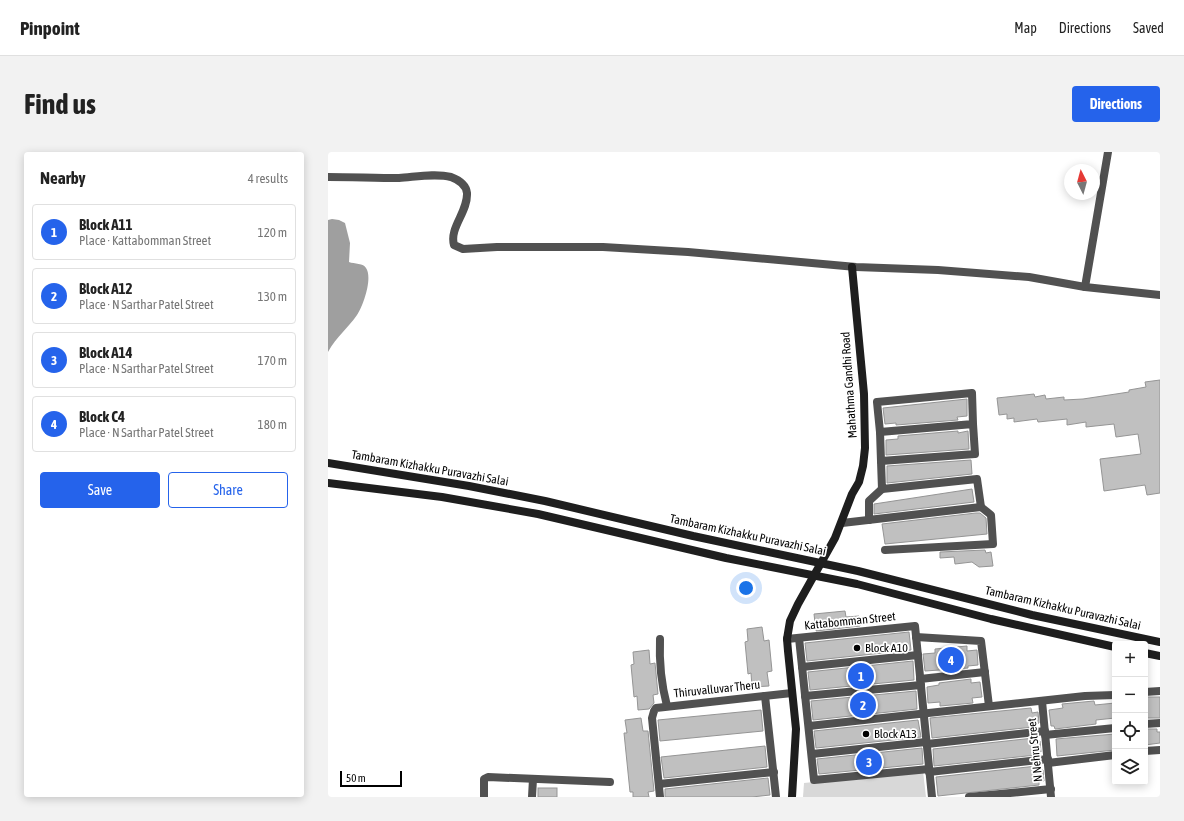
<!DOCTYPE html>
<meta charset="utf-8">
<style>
:root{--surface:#fff;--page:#f2f2f2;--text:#222;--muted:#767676;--line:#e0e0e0;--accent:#2563eb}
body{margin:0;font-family:"Asap Condensed",sans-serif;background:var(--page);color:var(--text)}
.controls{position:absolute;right:12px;bottom:12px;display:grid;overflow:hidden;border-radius:4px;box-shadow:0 2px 10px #0003}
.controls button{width:36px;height:36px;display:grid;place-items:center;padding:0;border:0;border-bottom:1px solid var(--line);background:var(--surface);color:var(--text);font:20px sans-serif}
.compass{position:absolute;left:736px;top:12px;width:36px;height:36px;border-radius:50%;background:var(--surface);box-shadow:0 2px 10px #0003;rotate:354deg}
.scale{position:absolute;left:12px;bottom:10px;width:62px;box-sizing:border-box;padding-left:4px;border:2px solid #000;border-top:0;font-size:11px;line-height:14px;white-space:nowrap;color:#000;-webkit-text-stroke:3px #fff;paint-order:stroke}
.you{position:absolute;left:418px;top:436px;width:14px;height:14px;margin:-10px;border:3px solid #fff;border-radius:50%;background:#1a73e8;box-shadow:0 0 0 6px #1a73e833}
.badge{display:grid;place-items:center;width:26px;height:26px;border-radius:50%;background:var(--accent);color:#fff;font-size:13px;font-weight:700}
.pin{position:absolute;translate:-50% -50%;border:2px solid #fff;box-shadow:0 1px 4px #0006}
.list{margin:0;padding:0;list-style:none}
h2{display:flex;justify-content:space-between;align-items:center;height:52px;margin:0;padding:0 16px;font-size:17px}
h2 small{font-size:13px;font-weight:400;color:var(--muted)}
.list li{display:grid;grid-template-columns:26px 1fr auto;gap:12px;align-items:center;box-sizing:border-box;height:56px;margin:0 8px 8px;padding:0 8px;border:1px solid var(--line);border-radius:4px}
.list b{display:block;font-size:15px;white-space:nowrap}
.list p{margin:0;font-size:13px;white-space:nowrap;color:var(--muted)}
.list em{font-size:13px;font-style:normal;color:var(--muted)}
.actions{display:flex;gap:8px;padding:12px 16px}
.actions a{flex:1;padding:9px 0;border:1px solid var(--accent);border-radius:4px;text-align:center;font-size:14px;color:var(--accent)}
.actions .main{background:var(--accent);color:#fff}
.icon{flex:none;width:22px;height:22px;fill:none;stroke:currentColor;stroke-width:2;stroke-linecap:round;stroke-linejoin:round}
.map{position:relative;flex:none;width:832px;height:645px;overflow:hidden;border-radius:4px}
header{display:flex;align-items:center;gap:24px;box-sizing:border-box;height:56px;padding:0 20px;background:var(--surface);border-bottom:1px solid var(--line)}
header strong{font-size:19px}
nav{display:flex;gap:22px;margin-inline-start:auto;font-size:14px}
.intro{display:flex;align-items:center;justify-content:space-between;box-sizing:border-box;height:96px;padding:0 24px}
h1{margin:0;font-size:28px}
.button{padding:10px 18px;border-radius:4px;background:var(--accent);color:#fff;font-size:14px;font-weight:700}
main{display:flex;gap:24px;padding:0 24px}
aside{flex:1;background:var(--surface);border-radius:4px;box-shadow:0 2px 10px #0003}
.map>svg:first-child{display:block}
.green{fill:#d8d8d8}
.water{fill:#9f9f9f}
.building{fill:#c0c0c0;stroke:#959595}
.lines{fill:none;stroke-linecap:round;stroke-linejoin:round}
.street{stroke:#515151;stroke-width:8}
.secondary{stroke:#1e1e1e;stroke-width:8}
.poi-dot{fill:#000;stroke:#fff;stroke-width:1.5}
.labels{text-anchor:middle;stroke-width:3.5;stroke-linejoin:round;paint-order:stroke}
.street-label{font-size:12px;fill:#000;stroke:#fff}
.poi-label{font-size:12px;fill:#000;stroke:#fff;text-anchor:start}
</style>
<header>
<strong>Pinpoint</strong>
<nav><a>Map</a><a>Directions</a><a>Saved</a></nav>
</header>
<div class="intro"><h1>Find us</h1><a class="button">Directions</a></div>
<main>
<aside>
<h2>Nearby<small>4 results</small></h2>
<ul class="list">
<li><span class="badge">1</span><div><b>Block A11</b><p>Place · Kattabomman Street</p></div><em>120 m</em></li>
<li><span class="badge">2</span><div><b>Block A12</b><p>Place · N Sarthar Patel Street</p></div><em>130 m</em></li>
<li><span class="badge">3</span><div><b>Block A14</b><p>Place · N Sarthar Patel Street</p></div><em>170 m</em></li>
<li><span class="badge">4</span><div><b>Block C4</b><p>Place · N Sarthar Patel Street</p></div><em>180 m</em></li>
</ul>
<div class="actions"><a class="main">Save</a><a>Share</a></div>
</aside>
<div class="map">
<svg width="832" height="645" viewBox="0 0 832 645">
<rect width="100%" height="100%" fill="#fff"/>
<path class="green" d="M 595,619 L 598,645 L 475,645 L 476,631 Z"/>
<path class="water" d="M 4,67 L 11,68 L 17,71 L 22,91 L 21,110 C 26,112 36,111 38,116 C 45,126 35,154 29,163 C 20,176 9,184 0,200 L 0,68 Z"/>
<g class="building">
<path d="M 832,228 L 832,341 L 819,343 L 817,333 L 776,339 L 772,307 L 813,302 L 810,282 L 788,285 L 786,272 L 758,275 L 758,270 L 739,273 L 739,267 L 710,270 L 709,267 L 686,270 L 686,266 L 679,267 L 679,262 L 671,263 L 669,246 L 706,242 L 707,245 L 717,243 L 718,247 L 736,245 L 736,248 L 755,247 L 801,240 L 801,238 L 818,235 L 817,230 Z"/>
<path d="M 639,247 L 639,264 L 629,265 L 630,268 L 568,273 L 568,271 L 557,272 L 555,256 Z"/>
<path d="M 630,279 L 630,281 L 640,279 L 641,297 L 558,303 L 558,288 L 570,287 L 570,284 Z"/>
<path d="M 643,308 L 644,322 L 559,331 L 559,314 Z"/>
<path d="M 644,337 L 646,350 L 546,362 L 546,352 Z"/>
<path d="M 648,361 L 652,361 L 658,366 L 659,382 L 557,392 L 554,372 Z"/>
<path d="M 657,398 L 658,401 L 663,400 L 665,414 L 651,415 L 644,410 L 627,412 L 626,405 L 612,406 L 612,400 Z"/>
<path d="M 517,459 L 518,465 L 531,464 L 532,474 L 488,479 L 486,462 Z"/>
<path d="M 434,475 L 436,489 L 441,488 L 444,519 L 439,520 L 441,534 L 424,535 L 423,521 L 420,522 L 417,490 L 420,489 L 419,477 Z"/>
<path d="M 581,480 L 583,498 L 479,509 L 477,491 Z"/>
<path d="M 639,494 L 639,499 L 649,498 L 650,513 L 640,514 L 640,516 L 597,519 L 595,502 L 607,501 L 607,497 Z"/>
<path d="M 321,498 L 322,512 L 327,511 L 330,542 L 325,543 L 326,551 L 321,557 L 310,558 L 309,544 L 306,545 L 303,513 L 306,512 L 305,500 Z"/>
<path d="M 585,509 L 586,528 L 482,538 L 480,520 Z"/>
<path d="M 643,527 L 643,531 L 652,530 L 654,545 L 644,546 L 645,551 L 612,554 L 612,550 L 600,551 L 599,535 L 611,533 L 611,531 Z"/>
<path d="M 588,539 L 589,557 L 485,568 L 483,549 Z"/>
<rect x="817" y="545" width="15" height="21"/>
<path d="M 766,549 L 767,553 L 787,551 L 787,566 L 768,568 L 768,572 L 727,577 L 726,574 L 723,574 L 721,558 L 735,556 L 734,552 Z"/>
<path d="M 703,556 L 704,561 L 710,560 L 711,571 L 705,572 L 705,575 L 604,586 L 602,566 Z"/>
<path d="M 433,558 L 435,579 L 332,589 L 330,568 Z"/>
<path d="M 313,566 L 315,579 L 320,579 L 326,639 L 320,640 L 321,645 L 305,645 L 305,640 L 302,640 L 296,581 L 299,581 L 297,568 Z"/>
<path d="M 590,568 L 593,585 L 488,596 L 486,579 Z"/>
<path d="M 817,577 L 829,577 L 829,580 L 832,580 L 832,591 L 817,593 Z"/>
<path d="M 787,582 L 787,598 L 729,604 L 728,587 Z"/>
<path d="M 706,586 L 707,590 L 712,589 L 713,600 L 708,601 L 708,603 L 606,614 L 605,597 Z"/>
<path d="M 437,594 L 439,615 L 336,626 L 333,605 Z"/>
<path d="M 594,596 L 595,612 L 491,622 L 489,607 Z"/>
<path d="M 709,614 L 710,619 L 715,618 L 716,629 L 711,629 L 711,633 L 610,644 L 608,625 Z"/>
<path d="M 440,626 L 442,643 L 424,645 L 337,645 L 337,637 Z"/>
<rect x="210" y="636" width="19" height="9"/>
</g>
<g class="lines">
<g class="street">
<path d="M 0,25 C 24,25 47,26 71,26 C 87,25 107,21 123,25 C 131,28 138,32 139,41 C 140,60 121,76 126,93 L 135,97 L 169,95 L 275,95 L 360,100 L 528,115 L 610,118 L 701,125 L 757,135 L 832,143"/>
<path d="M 757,135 L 780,0"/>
<path d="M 552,280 L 553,309"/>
<path d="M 541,368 L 541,349 L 554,337"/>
<path d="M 514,371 L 653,355 L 649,327 L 554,337 L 553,309 L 647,302 L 645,272 L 552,280 L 549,250 L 644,241 L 645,272"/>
<path d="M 557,398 L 665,392 L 663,363 L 653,355"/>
<path d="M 588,485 L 653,489 L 661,554"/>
<path d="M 471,486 L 486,628 L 601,617"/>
<path d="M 332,487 C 331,510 333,531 339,554"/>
<path d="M 459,487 L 587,474 L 604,645"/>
<path d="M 474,515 L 590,503"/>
<path d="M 592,527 L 657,520"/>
<path d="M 817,540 L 832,539"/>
<path d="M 437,544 L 448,645"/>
<path d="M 477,544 L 593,533"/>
<path d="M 714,549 L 723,645"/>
<path d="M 817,572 L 832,571"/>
<path d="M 481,574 L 757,544 L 787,543"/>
<path d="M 717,583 L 787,576"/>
<path d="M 599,592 L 717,579"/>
<path d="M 817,599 L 832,598"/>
<path d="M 484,602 L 598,590"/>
<path d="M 720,611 L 787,603"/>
<path d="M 601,620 L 720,607"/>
<path d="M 331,632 L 446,620"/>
<path d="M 156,645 L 156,627 L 160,625 L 282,630"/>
<path d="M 204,645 L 205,627"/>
<path d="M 332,645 L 324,566 L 326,559 L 328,556 L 464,541"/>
<path d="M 641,645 L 723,637"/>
</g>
<g class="secondary">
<path d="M 0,311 L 141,334 L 217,349 L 365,384 L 530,419 L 704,463 L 832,490"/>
<path d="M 0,331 L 114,345 L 210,362 L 398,406 L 529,432 L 663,467 L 787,495"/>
<path d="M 817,501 L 832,504"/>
<path d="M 464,645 L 468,577 L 460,499 L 459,487 L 462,469 L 470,452 L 507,386 L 524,342 L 531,330 L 535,314 L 537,296 L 536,242 L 524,115"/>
</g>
</g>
<g class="poi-dot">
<circle cx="529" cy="496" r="4"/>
<circle cx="538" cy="582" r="4"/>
</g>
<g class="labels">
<g class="street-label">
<text transform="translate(521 233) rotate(-94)" y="4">Mahathma Gandhi Road</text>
<text transform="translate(102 316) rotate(10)" y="4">Tambaram Kizhakku Puravazhi Salai</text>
<text transform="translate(420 383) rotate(12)" y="4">Tambaram Kizhakku Puravazhi Salai</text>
<text transform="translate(735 456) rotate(13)" y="4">Tambaram Kizhakku Puravazhi Salai</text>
<text transform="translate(522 469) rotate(-6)" y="4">Kattabomman Street</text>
<text transform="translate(389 537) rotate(-6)" y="4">Thiruvalluvar Theru</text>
<text transform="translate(707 598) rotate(-96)" y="4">N Nehru Street</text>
</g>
<g class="poi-label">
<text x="537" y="500">Block A10</text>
<text x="546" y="586">Block A13</text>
</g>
</g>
</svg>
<div class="controls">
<button>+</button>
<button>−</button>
<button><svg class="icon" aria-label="locate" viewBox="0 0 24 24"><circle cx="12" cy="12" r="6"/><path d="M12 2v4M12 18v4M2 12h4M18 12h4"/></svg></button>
<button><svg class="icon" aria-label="layers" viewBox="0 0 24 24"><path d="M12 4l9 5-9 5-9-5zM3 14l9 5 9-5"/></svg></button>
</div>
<svg class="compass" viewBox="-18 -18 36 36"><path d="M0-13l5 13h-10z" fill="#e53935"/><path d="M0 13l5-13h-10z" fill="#767676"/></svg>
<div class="scale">50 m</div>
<div class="you"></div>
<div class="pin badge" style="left:533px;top:524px">1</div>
<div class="pin badge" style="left:535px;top:553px">2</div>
<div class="pin badge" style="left:541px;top:610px">3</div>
<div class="pin badge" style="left:623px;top:508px">4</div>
</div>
</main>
